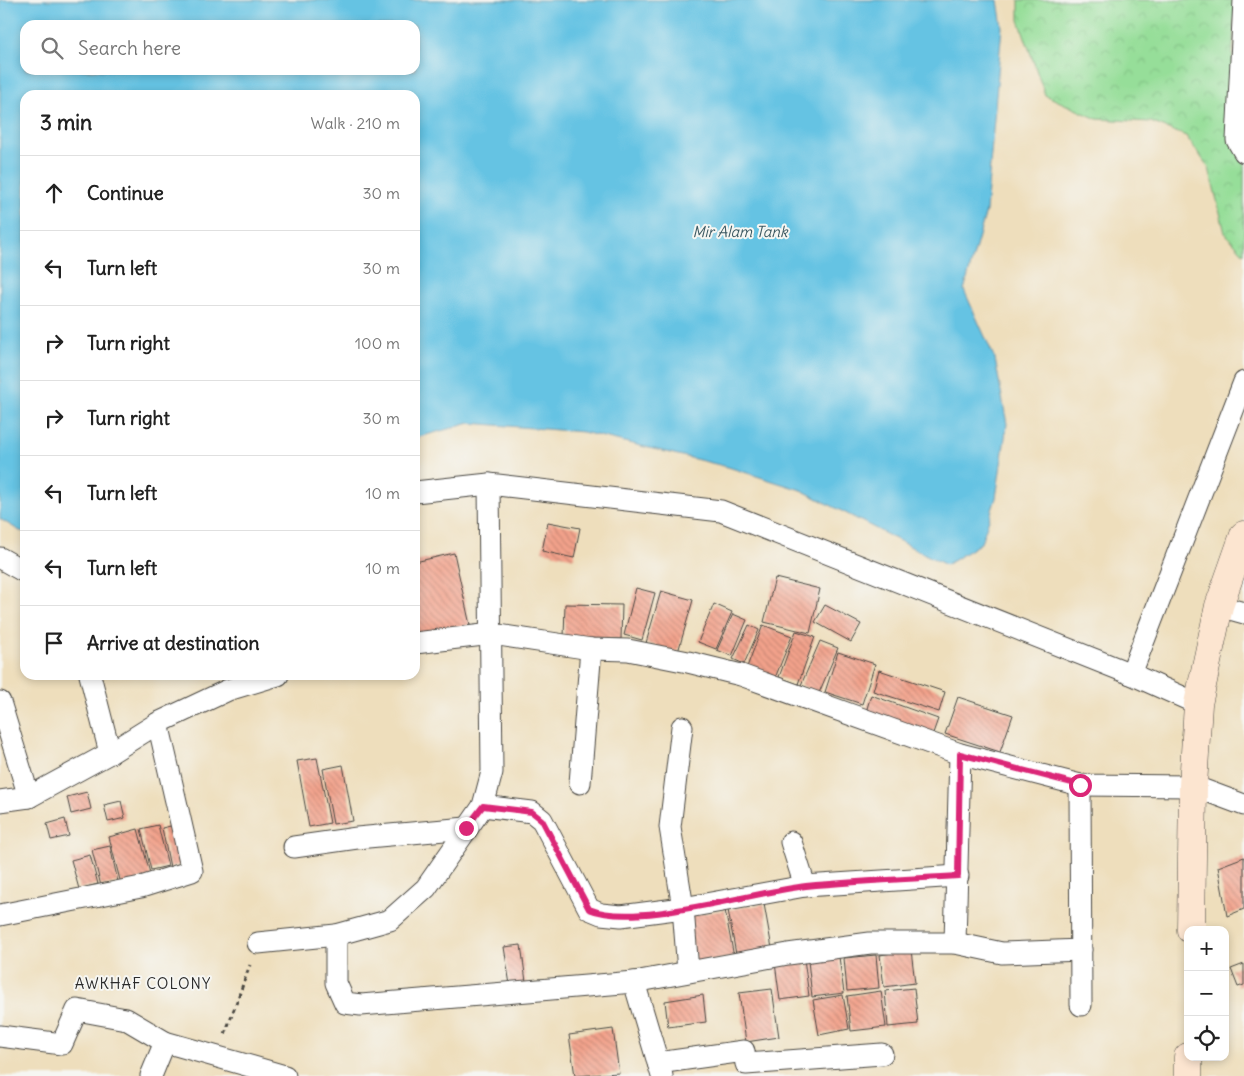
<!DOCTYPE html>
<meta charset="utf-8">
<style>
:root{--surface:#fff;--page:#f2f2f2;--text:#222;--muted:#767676;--line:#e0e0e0}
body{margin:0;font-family:Delius,sans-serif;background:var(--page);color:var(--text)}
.controls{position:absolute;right:15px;bottom:15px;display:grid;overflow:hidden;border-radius:10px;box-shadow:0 2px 8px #0003}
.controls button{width:45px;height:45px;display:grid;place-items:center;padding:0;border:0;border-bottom:1px solid var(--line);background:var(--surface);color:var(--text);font:25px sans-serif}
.stop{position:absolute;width:15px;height:15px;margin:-11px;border:4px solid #db2777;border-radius:50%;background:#fff}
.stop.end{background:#db2777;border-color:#fff;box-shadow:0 1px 5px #0008}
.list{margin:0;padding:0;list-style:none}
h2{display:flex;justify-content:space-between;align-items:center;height:65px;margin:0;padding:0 20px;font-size:21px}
h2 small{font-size:16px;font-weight:400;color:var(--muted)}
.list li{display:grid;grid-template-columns:32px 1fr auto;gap:15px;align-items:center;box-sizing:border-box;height:75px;padding:0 20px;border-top:1px solid var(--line)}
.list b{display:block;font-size:19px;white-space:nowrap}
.list em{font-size:16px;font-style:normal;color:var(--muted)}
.icon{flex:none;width:28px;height:28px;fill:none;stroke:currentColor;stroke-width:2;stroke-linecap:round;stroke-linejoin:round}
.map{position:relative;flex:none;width:1244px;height:1076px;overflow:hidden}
.search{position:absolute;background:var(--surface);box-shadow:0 2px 8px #0003;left:20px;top:20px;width:400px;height:55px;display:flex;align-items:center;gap:12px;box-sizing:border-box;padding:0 18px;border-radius:15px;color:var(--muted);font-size:19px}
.panel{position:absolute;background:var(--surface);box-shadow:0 2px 8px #0003;left:20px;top:90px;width:400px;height:590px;border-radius:15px}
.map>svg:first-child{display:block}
.park{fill:url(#park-crowns);stroke:#608462}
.water{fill:#65c3e3;stroke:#487787;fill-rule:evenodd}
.building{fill:url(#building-back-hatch)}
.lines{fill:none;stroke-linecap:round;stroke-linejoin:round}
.street-casing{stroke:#484641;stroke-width:23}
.secondary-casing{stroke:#484641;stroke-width:29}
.path{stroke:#484641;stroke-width:3;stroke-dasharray:4 4;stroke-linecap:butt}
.street{stroke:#fff;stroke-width:21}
.secondary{stroke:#fce5d0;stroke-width:28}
.route{stroke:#db2777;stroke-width:6}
.labels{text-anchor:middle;stroke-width:4;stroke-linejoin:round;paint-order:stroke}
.water-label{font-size:15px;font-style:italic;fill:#3c5962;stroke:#f6f6f2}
.neighbourhood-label{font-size:15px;letter-spacing:1px;fill:#2b2b2b;stroke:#f6f6f2}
</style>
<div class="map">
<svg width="1244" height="1076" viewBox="0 0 1244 1076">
<defs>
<pattern id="park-crowns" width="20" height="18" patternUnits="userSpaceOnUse" patternTransform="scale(1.25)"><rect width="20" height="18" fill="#96de99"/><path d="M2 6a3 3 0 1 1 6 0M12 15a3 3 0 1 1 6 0" fill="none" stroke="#81bf84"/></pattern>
<pattern id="building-back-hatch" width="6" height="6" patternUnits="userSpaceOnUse" patternTransform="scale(1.25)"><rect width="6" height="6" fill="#f3a28b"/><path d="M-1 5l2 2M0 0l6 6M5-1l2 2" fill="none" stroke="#c58472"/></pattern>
</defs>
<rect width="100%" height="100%" fill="#f6f6f2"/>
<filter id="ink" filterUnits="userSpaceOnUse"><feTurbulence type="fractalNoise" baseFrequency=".02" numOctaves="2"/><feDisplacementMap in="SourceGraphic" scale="10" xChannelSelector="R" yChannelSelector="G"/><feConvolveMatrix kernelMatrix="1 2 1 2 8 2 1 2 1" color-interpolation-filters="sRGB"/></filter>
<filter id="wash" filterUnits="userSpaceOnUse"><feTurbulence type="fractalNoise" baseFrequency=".0096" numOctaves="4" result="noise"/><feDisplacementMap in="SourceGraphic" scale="20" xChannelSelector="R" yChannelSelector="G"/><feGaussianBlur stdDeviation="1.12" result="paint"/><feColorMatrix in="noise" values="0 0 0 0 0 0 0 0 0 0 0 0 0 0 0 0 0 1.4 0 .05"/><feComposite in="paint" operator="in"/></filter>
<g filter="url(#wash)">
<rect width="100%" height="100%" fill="#eedebc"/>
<path class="park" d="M 1019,0 L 1235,0 L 1229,141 L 1244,163 L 1244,254 L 1225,233 L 1209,168 L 1186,136 L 1151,122 L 1097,119 L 1045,95 L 1019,20 Z"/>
<path class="water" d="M 0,0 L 998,0 L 1002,27 L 986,211 L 964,290 L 995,359 L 1007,424 L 996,498 L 981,543 L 946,565 L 801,490 L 728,467 L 583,432 L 470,423 L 415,438 L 415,95 L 25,95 L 25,532 L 20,531 L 0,519 ZM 25,25 L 415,25 L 415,70 L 25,70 Z"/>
<g id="blocks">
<g class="building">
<path d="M 548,522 L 580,528 L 574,558 L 542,551 Z"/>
<path d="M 454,553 L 470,625 L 415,638 L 415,562 Z"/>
<path d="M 775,578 L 820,589 L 810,633 L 764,622 Z"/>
<path d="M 636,588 L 655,593 L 642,640 L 624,635 Z"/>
<path d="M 661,591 L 693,600 L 678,652 L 646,643 Z"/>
<path d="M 565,604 L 622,605 L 621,639 L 564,638 Z"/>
<path d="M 714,604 L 732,612 L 716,649 L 698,642 Z"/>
<path d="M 825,605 L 861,624 L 851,642 L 815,622 Z"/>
<path d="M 733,614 L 747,620 L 732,656 L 717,650 Z"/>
<path d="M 749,625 L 759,630 L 744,664 L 733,659 Z"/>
<path d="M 763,625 L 792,636 L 775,678 L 747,667 Z"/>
<path d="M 796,631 L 815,637 L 798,684 L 779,677 Z"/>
<path d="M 820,641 L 838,648 L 819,693 L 801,685 Z"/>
<path d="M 838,652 L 875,664 L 862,704 L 825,692 Z"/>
<path d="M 879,670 L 945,692 L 939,712 L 873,691 Z"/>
<path d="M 871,695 L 938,719 L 932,736 L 866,712 Z"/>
<path d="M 958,697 L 1013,715 L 1000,752 L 945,734 Z"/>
<path d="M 317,758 L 330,823 L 309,827 L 297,761 Z"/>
<path d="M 343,765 L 353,821 L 333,824 L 323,769 Z"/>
<path d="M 87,792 L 91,809 L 71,814 L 67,797 Z"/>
<path d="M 121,801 L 125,818 L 108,822 L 104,805 Z"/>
<path d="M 65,819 L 69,836 L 51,840 L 47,824 Z"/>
<path d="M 179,824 L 188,863 L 170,867 L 162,828 Z"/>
<path d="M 158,825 L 168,866 L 151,870 L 141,829 Z"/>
<path d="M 138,829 L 151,877 L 121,884 L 109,837 Z"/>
<path d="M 110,846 L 118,882 L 101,886 L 92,850 Z"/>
<path d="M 90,855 L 98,884 L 79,889 L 71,860 Z"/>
<path d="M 1244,857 L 1244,909 L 1227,916 L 1218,867 Z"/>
<path d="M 764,904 L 773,954 L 737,960 L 728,910 Z"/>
<path d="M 725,910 L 734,957 L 696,964 L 687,916 Z"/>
<path d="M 521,945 L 527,989 L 511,991 L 504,947 Z"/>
<path d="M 911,950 L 915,983 L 884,987 L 880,955 Z"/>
<path d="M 876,955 L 879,988 L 847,991 L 844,958 Z"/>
<path d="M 839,957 L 844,993 L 812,997 L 808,961 Z"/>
<path d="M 804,959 L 809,996 L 780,1000 L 775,963 Z"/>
<path d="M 1244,964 L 1244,985 L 1238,987 L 1231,969 Z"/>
<path d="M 914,988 L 918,1024 L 888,1027 L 885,991 Z"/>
<path d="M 772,989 L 779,1037 L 746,1042 L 739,993 Z"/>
<path d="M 881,991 L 886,1027 L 851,1031 L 847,996 Z"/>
<path d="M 703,995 L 706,1022 L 668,1027 L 665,1001 Z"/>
<path d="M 843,995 L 849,1029 L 819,1035 L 813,1000 Z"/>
<path d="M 613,1029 L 619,1073 L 575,1076 L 569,1035 Z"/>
</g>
</g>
</g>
<g filter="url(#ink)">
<use href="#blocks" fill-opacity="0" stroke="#484641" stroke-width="1"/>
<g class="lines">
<defs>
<g id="street">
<path d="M 1244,0 L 1237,140 L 1244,152"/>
<path d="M 415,492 L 489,484 L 721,511 L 1131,674 L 1198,704"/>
<path d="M 0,558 L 25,572"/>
<path d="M 1219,606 L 1244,613"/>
<path d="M 415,643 L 492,634 L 591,649 L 628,650 L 688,662 L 741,675 L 960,754 L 1080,785 L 1193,786 L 1244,805"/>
<path d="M 1131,674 L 1244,382"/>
<path d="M 90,675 L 110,753"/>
<path d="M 0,702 L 29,797"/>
<path d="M 682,727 L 670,827 L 683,908 L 688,971"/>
<path d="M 580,783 L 591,649"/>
<path d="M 1080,785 L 1081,1005"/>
<path d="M 0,801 L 29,797 L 110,753 L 158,723 L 228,690 L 278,675"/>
<path d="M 483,806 L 532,812 L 542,820 L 589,909 L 601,914 L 621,916 L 683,908 L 805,886 L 791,842"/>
<path d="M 294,847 L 357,838 L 466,828"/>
<path d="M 805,886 L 958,876"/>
<path d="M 0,915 L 141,887 L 192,871 L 158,723"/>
<path d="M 336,935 L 336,983 L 345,1003 L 361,1005 L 634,982"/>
<path d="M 258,943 L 336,935 L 390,920 L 426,888 L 483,806 L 492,772 L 489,484"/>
<path d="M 955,943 L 960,754"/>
<path d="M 0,1036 L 62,1044 L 77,1010 L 126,1019 L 165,1042 L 285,1076"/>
<path d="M 658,1063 L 744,1051 L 746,1064 L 882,1054"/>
<path d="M 151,1076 L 165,1042"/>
<path d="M 662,1076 L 634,982 L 788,954 L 870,943 L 955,943 L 1002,953 L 1081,950"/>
</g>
<g id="secondary">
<path d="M 1191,930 L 1193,786 L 1198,704 L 1219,606 L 1244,535"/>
<path d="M 1188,1076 L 1188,1057"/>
</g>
</defs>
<use href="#street" class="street-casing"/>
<use href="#secondary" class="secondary-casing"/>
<path class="path" d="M 225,1034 L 250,965"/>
<use href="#street" class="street"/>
<use href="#secondary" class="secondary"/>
</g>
</g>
<g class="lines" filter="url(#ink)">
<path class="route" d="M 466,828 L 483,806 L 532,812 L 542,820 L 589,909 C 636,929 752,892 806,886 C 857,881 908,879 958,876 L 960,754 L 1080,785"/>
</g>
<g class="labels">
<g class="water-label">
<text x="740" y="237">Mir Alam Tank</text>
</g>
<g class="neighbourhood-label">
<text x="143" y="989">AWKHAF COLONY</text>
</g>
</g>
</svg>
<div class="controls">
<button>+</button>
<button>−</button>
<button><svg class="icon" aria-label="locate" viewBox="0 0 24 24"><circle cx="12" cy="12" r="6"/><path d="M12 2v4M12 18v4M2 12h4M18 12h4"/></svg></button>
</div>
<div class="stop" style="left:1080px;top:785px"></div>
<div class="stop end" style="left:466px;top:828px"></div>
<div class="search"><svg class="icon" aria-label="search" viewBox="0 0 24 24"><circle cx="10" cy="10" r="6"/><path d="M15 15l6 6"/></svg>Search here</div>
<section class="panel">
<h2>3 min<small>Walk · 210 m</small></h2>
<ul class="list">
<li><svg class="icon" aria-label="ahead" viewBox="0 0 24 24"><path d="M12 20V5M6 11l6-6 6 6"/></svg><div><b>Continue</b></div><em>30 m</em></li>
<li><svg class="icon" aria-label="left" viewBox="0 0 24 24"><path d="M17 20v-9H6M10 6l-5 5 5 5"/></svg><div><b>Turn left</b></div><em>30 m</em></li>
<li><svg class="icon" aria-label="right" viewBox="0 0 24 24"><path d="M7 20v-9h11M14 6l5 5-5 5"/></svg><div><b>Turn right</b></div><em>100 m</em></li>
<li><svg class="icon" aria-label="right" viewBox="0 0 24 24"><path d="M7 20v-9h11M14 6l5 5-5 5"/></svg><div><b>Turn right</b></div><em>30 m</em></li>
<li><svg class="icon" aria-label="left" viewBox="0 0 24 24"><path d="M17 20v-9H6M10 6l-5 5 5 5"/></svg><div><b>Turn left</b></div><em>10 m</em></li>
<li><svg class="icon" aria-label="left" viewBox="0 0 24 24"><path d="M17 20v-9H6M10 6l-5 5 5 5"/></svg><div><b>Turn left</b></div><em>10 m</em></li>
<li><svg class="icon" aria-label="arrive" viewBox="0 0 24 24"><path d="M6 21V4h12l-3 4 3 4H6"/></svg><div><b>Arrive at destination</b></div></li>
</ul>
</section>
</div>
